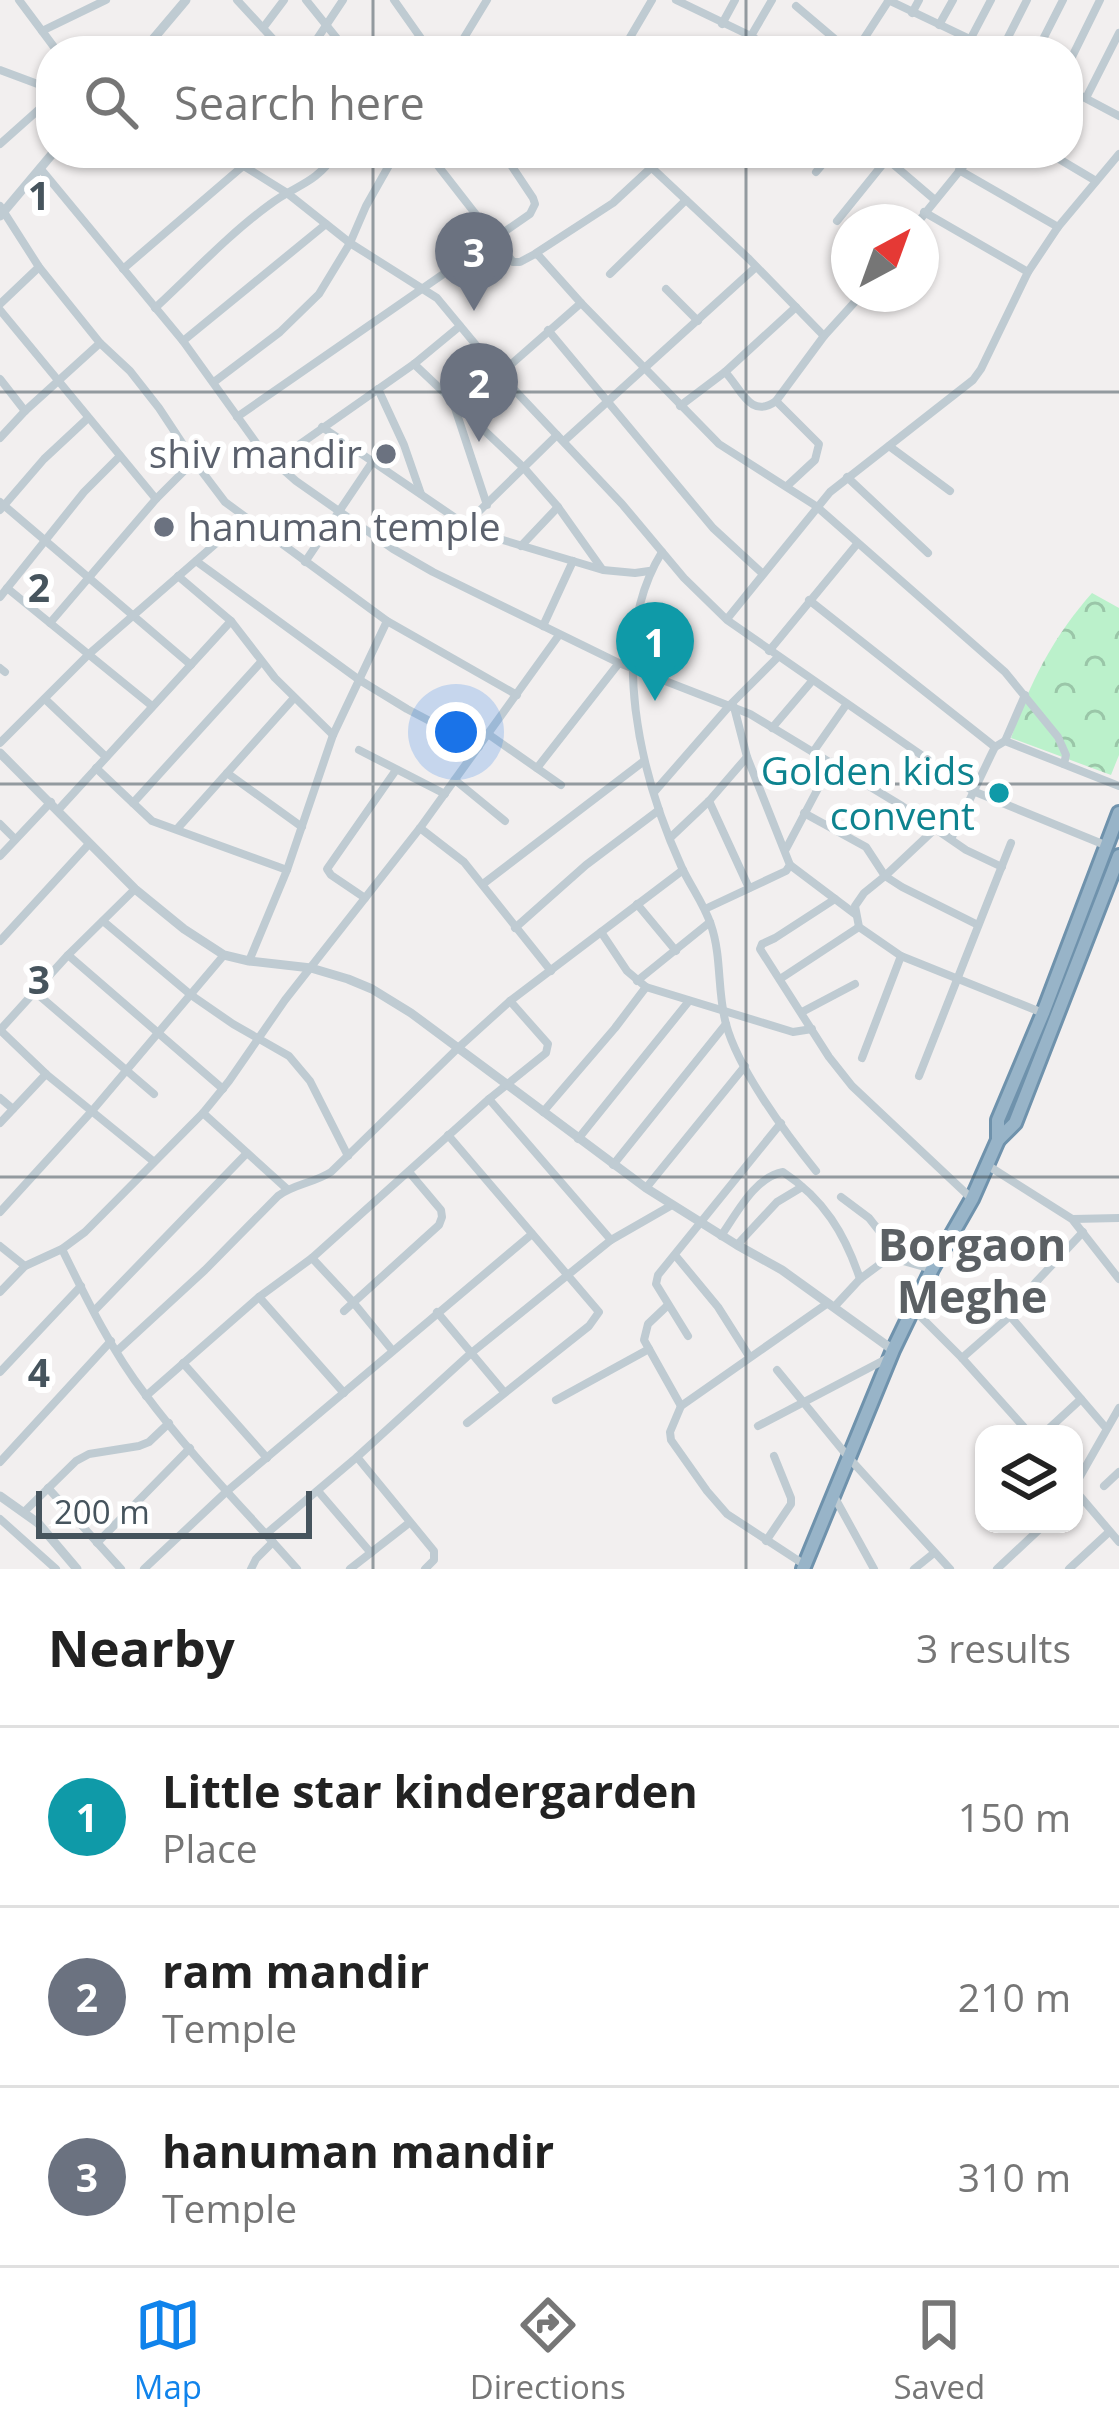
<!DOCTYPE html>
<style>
:root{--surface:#fff;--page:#f2f2f2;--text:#222;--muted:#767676;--line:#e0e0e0;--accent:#1083eb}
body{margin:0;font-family:"Open Sans",sans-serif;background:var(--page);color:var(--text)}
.controls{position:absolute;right:36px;bottom:36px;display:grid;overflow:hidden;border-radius:24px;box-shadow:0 3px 9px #0004}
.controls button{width:108px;height:108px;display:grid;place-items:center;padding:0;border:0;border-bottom:3px solid var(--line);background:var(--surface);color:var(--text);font:60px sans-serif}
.compass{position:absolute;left:831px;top:204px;width:108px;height:108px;border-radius:50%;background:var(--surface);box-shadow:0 3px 9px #0004;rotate:41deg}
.scale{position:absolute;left:36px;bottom:30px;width:276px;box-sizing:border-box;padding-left:12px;border:6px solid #46545d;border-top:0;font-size:33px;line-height:42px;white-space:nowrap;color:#46545d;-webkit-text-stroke:9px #fff;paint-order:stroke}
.you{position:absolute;left:456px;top:732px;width:42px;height:42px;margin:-30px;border:9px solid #fff;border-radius:50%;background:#1a73e8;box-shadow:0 0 0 18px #1a73e833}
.badge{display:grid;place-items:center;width:78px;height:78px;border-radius:50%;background:var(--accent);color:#fff;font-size:39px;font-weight:700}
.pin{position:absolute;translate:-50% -99px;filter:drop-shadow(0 3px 6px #0008)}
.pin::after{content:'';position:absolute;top:63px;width:42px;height:36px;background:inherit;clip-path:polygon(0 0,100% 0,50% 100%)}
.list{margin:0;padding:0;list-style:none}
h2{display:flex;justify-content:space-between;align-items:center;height:156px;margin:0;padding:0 48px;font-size:51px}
h2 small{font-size:39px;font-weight:400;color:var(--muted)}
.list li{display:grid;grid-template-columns:78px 1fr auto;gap:36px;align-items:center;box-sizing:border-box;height:180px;padding:0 48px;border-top:3px solid var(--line)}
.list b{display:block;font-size:45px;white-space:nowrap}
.list p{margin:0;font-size:39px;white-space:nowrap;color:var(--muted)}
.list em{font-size:39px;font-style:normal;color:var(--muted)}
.icon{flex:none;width:66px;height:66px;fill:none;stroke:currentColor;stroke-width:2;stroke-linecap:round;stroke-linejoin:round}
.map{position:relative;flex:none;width:1119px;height:1569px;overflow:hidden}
.search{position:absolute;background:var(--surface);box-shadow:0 3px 9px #0004;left:36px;right:36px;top:36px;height:132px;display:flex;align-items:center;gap:30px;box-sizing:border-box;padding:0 42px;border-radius:48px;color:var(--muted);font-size:45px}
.sheet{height:696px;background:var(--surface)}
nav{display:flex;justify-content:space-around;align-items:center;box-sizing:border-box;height:168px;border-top:3px solid var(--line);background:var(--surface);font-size:33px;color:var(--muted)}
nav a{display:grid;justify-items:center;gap:6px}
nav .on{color:var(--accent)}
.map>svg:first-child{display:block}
.forest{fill:url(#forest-crowns)}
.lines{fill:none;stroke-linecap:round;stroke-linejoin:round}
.trunk-casing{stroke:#6f92ac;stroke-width:18}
.minor{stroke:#bfcbd2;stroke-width:8}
.tertiary{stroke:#bfcbd2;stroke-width:9}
.trunk{stroke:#98b4c8;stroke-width:12}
.grid{fill:none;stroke:#46545d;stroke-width:3;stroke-opacity:0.55}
.worship-dot{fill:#6b7280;stroke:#fff;stroke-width:4.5}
.culture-dot{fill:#0f9aa8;stroke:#fff;stroke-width:4.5}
.labels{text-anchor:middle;stroke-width:12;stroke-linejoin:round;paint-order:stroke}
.worship-label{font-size:39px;fill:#5b616d;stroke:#fff;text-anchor:end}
.culture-label{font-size:39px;fill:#0d838f;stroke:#fff;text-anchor:end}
.quarter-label{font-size:45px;font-weight:bold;fill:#5b6064;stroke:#fff}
.grid-label{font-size:39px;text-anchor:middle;font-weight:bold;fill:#46545d;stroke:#fff;stroke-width:12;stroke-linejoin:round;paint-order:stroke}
</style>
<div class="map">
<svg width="1119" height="1569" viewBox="0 0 1119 1569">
<defs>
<pattern id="forest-crowns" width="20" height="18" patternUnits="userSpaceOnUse" patternTransform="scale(3)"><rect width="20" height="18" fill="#bbf1cb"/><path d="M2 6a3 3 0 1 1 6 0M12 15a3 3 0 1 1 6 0" fill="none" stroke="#9ac6a8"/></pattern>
</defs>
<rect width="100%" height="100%" fill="#f2efef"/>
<path class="forest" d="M 1092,593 L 1119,608 L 1119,755 L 1111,775 L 1011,738 C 1030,682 1053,637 1092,593 Z"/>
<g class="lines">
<defs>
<g id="trunk">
<path d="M 998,1140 L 1015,1123 L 1119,856"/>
<path d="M 803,1569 L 893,1350 L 932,1269 L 972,1199 L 987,1165 L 998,1140 L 998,1120 L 1043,1013 L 1119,813"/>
</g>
</defs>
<use href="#trunk" class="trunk-casing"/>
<g class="minor">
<path d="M 19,0 L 57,51"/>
<path d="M 237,0 L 284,51"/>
<path d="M 306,0 L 347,51"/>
<path d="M 394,0 L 430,51"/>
<path d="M 676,0 L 751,36 L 774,51"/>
<path d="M 888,0 L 995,51"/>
<path d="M 796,6 L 849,51"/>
<path d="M 912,13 L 919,0"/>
<path d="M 722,24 L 735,0"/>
<path d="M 939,25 L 953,0"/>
<path d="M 263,28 L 284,0"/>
<path d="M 42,31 L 106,0"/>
<path d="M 751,36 L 772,0"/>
<path d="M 971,38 L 991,0"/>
<path d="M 628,43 L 642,51"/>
<path d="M 309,51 L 343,0"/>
<path d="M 456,51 L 487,0"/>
<path d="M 622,51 L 652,0"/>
<path d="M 735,51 L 747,36"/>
<path d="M 856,51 L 889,0"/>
<path d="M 1001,51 L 1027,0"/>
<path d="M 1037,51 L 1063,0"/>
<path d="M 1068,65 L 1100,0"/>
<path d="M 0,70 L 51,89"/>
<path d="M 1068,89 L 1119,116"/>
<path d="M 1086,98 L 1119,33"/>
<path d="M 0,144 L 45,104 L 51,95"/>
<path d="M 223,153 L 287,193 L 350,243 L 437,298 L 505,380 L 622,504 L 684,578 L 727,620 L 973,791 L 1105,845"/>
<path d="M 428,153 L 513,262 L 520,262 L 535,254 L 539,256 L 581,303 L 719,444 L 816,506 L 1005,672 L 1058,737 L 1066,755 L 1064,764"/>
<path d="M 880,153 L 935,200"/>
<path d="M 1049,153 L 1096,181"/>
<path d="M 40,168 L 183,341 L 262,451 L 296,481 L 393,549 L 433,572 L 619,663 L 750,714 L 902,806 L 966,850 L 1002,867"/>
<path d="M 652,168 L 749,259 L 824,336"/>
<path d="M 959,170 L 1058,227"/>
<path d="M 816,172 L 832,153"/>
<path d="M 0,206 L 39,267 L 100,343 L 130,371 L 159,408 L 194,461 L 225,502 L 387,621 L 517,695"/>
<path d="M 924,212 L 1028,272"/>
<path d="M 837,221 L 887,159"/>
<path d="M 918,222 L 974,153"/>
<path d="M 536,253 L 613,203 L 667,153"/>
<path d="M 123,269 L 243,166"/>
<path d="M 610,274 L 686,200"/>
<path d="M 666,289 L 698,321"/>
<path d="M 0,304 L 39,267"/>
<path d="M 155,308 C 192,274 228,235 269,205 C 296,184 314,186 336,153"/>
<path d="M 0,310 L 156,499"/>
<path d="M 548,330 L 713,528 L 762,573"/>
<path d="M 183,341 L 326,224"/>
<path d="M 414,364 L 524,468 L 558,507 L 602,569"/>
<path d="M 725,372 L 796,307"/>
<path d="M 500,374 L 581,303"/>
<path d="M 0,379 L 25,411"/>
<path d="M 214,382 L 280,332 L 319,294 L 350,243 L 366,206 L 396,153"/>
<path d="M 378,389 L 404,445 L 421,494"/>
<path d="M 776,401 L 819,444 L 815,460 L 787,486"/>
<path d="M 454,405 L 487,505"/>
<path d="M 680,406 L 725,372 C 741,388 750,420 776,401 L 824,336 L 862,294"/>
<path d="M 237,417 L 530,214 L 535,204 L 533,198 L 503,153"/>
<path d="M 322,427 L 476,532 L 603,570 L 635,573 L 649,571"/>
<path d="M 0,438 L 25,411 L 100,343"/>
<path d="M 564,441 L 756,267"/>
<path d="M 889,446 L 950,491"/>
<path d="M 273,463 L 414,364 L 460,326"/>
<path d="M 847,477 L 928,553"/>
<path d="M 0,502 L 191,665"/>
<path d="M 0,510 L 44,459 L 88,418"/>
<path d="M 464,526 L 557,435"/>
<path d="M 521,546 L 558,507"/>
<path d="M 662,552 C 606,642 641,778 682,868 C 691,887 704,904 711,925 C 722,957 717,992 726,1024 C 738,1069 786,1134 816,1171"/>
<path d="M 196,561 L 358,679 L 407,709 L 479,747"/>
<path d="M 305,562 L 373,461"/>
<path d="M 178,576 L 231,621 L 275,678 L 333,735"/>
<path d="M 7,588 L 152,706"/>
<path d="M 0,597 L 84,492 L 120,456"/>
<path d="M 809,600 L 995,747"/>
<path d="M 727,619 L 830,492 L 973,380 L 981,369 L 1028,272 L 1058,227 L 1119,154"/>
<path d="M 50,623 L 156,499 L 194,461"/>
<path d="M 543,626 L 573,561"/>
<path d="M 769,651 L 857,544"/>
<path d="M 0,668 L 5,672"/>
<path d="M 45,699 L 106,757"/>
<path d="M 772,728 L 812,681"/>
<path d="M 488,734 L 561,785"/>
<path d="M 1005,741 L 1025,695"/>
<path d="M 0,743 L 89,654 L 244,519"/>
<path d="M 359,750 L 445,794"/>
<path d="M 813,752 L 846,705"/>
<path d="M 96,768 L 152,821 L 287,870"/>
<path d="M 537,768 L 619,663"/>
<path d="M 227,773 L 302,827"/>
<path d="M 455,780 L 505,821"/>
<path d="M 655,791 L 730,705 L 778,657"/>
<path d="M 709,801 L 749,888"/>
<path d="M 133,803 L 261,662"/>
<path d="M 59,809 L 231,621"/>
<path d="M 804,813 L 866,847 L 885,876 L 902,887 L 978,925"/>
<path d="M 0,824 L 15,839"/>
<path d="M 420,828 L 464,862 L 551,971"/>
<path d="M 936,828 L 885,876 L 864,893 L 855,906 L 859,927 L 901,956 L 1043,1013"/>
<path d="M 177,829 L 294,698"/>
<path d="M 670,838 L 709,801 L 747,757"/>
<path d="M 951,839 L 991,755 L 995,747 L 1005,741 L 1119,786"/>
<path d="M 786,849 L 832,762"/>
<path d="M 0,856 L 51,802"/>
<path d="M 790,865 L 855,914"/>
<path d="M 483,884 L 644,761"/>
<path d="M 365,898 L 331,875 L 327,869 L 396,770"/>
<path d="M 835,899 L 775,938 L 762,944 L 760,949 L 829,1057 L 852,1086 L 972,1199"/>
<path d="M 637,904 L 676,951"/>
<path d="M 705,909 L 786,871 L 790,865 L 747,757 L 734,707"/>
<path d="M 103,921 L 191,995 L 233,1024 L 289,1056 L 310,1081 L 348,1156"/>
<path d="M 515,928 L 586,865 L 659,810"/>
<path d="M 601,932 L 627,971 L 646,987 L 793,1032 L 812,1029"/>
<path d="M 0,941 L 89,844"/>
<path d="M 68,955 L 223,1089"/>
<path d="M 249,961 L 287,870 L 333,735 L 387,621"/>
<path d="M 780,979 L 859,927"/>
<path d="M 637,981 L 710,922"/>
<path d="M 35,992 L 154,1094"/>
<path d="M 802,1012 L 855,984"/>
<path d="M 0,1030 L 46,1074 L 153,1161"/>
<path d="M 0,1030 L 68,955 L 135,889"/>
<path d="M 862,1058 L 901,956"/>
<path d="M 919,1076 L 1011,843"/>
<path d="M 0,1098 L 13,1109"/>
<path d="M 489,1099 L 611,1240"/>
<path d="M 543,1112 L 615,1028 L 646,987"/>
<path d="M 203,1113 L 287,1189"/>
<path d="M 0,1123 L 46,1074"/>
<path d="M 448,1135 L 599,1312 L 589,1326 L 467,1423"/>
<path d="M 578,1139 L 689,1001"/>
<path d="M 613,1165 L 726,1024"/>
<path d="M 987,1165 L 1072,1219 L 1119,1279"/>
<path d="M 646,1188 L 745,1066"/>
<path d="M 841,1197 L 869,1218 L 903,1261 L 932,1269"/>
<path d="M 0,1212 L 92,1111 L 224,955"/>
<path d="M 1073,1219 L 1119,1218"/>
<path d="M 721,1236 C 737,1213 755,1177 783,1172 C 824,1199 845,1234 860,1279"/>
<path d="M 737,1245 L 777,1202 L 802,1187"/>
<path d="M 0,1246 L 25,1266"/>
<path d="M 62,1249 C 86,1298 111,1350 145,1394 C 191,1456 246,1511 297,1569"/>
<path d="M 675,1255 L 718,1307 L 749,1356"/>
<path d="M 312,1258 L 353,1302 L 392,1350"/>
<path d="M 0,1292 L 25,1266 L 62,1249 L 85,1232 L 203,1113 L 229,1081 L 285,1000 L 420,828 L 559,635"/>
<path d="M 259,1297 L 344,1393"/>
<path d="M 668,1305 L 648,1324 L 644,1340 L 681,1406"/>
<path d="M 835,1306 L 860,1279 L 883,1262"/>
<path d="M 914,1310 L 962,1358 L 1030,1434"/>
<path d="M 94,1311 L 247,1153"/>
<path d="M 344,1311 L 439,1225 L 442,1217 L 441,1210 L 409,1172"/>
<path d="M 437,1312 L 504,1392"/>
<path d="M 1010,1316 L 1106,1428"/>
<path d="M 688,1336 L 656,1284 L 658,1275 L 781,1123"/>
<path d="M 117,1351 L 205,1270 L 278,1196 C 294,1184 314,1183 331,1172 L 458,1048 L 510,1001 L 683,870"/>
<path d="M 962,1358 L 1010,1316 L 1036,1282 L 1083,1232"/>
<path d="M 183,1363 L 267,1458"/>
<path d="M 777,1370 L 849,1458 L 950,1569"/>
<path d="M 0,1372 L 81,1286"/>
<path d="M 146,1396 L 259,1297 L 312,1258 L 489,1099 L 546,1053 L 548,1044 L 510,1001"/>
<path d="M 556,1400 L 649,1349"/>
<path d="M 758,1426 L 890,1357"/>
<path d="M 1043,1434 L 1081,1399"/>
<path d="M 357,1457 L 434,1551 L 434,1560 L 425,1569"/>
<path d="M 0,1462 L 111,1341"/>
<path d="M 1104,1486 L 1119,1472"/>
<path d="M 1074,1487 L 1119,1408"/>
<path d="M 48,1488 L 121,1569"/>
<path d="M 1074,1489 L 1119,1542"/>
<path d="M 318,1491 L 371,1553"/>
<path d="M 835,1498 L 874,1569"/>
<path d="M 24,1512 L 76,1461 L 89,1454 L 139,1446 L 149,1442 L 169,1423"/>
<path d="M 0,1519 L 56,1569"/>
<path d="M 266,1534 L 357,1457 L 470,1354 L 611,1240 L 672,1205"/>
<path d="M 766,1541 L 791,1504 L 791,1498 L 774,1456"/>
<path d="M 97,1543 L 190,1448"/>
<path d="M 805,1565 L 727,1514 L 707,1491 L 671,1440 L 670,1432 L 681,1406 L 828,1303"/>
<path d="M 144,1569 L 226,1492 L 532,1234"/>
<path d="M 251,1569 L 256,1559 L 273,1542"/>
<path d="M 350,1569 L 409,1523"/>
<path d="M 914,1569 L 934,1553"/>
<path d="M 997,1569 L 1045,1524"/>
<path d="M 1069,1569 L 1109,1532"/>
</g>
<g class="tertiary">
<path d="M 143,51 L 186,0"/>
<path d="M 0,216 L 53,153"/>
<path d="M 0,753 L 135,889 L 184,929 L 224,955 L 249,961 L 311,968 L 348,979 L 372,989 L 411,1013 L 646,1188 L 737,1245 L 782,1270 L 893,1350"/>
<path d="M 0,1496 L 38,1523 L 77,1569"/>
</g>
<use href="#trunk" class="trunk"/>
</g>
<path class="grid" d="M 373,0 L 373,51M 746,0 L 746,51M 373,153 L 373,1569M 746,153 L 746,1569M 0,392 L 1119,392M 0,784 L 1119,784M 0,1177 L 1119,1177"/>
<g class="worship-dot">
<circle cx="386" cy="454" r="12"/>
<circle cx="164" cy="527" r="12"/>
</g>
<circle class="culture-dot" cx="999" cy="793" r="12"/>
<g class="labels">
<g class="worship-label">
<text x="362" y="468">shiv mandir</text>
<text x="188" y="541" text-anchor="start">hanuman temple</text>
</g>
<g class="culture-label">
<text x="975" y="785">Golden kids<tspan x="975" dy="45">convent</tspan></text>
</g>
<g class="quarter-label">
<text x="972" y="1261">Borgaon<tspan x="972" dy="52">Meghe</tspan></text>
</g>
</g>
<g class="grid-label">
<text x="39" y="210">1</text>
<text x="39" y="602">2</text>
<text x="39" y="994">3</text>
<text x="39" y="1387">4</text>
</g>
</svg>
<div class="controls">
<button><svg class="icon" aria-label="layers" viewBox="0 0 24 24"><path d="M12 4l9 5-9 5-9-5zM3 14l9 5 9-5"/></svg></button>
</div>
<svg class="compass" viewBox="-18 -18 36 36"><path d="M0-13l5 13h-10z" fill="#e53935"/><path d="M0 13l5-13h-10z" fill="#767676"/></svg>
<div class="scale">200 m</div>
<div class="you"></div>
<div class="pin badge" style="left:655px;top:701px;background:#0f9aa8">1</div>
<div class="pin badge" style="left:479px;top:442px;background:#6b7280">2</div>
<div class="pin badge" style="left:474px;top:311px;background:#6b7280">3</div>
<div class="search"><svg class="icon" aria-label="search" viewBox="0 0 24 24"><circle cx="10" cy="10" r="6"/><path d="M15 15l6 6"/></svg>Search here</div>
</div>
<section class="sheet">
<h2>Nearby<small>3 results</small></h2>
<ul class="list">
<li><span class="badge" style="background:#0f9aa8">1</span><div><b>Little star kindergarden</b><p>Place</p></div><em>150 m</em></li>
<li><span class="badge" style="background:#6b7280">2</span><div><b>ram mandir</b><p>Temple</p></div><em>210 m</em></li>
<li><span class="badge" style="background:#6b7280">3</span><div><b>hanuman mandir</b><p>Temple</p></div><em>310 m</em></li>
</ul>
</section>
<nav>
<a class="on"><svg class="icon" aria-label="map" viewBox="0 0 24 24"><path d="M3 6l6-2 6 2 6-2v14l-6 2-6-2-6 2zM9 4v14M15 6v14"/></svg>Map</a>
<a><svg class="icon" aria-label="directions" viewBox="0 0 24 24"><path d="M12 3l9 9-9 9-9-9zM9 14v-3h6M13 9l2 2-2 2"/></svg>Directions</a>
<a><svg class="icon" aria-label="saved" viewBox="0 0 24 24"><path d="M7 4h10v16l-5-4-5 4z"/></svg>Saved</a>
</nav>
